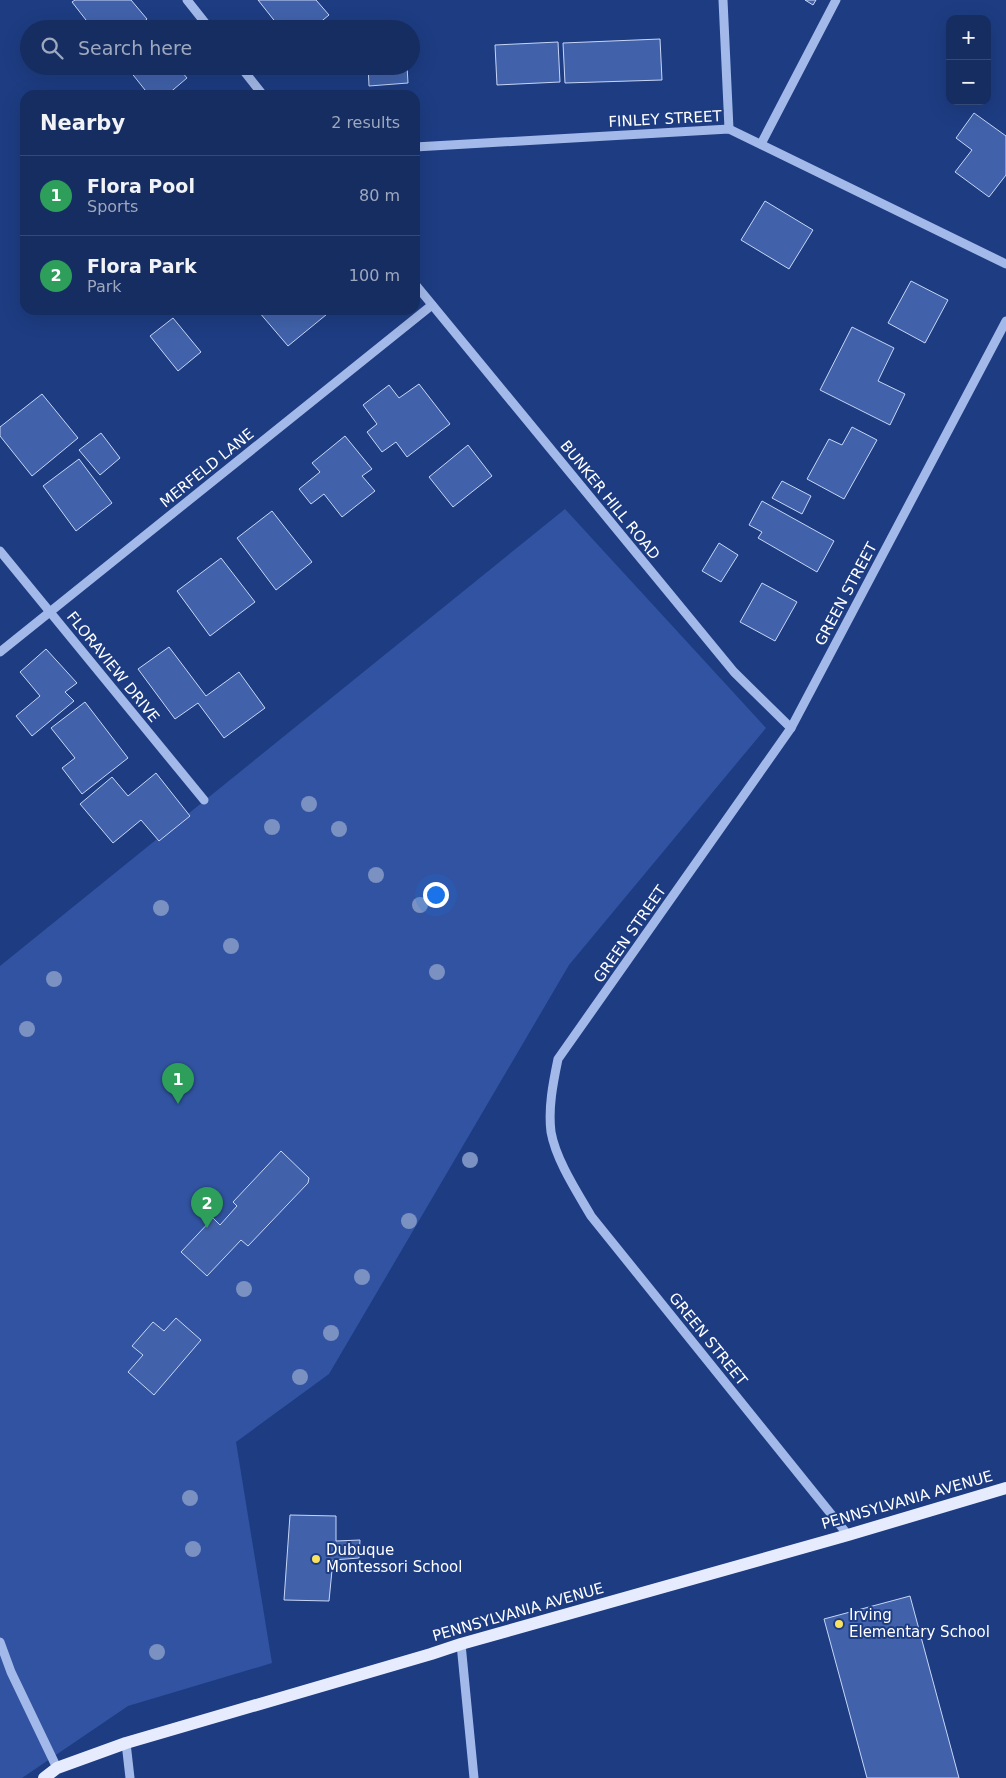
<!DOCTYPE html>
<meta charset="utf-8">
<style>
:root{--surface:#162d62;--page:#23396b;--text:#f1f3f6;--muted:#9ea8be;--line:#354977;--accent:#8abfa5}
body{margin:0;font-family:"DejaVu Sans",sans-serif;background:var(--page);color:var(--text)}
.controls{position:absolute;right:15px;top:15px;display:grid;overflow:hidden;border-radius:10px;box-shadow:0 5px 20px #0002}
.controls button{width:45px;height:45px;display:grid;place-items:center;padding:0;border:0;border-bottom:1px solid var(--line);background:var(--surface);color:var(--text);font:25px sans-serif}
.you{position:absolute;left:435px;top:894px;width:18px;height:18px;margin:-12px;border:4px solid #fff;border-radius:50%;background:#1a73e8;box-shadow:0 0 0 8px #1a73e833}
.badge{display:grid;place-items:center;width:32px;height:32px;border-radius:50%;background:var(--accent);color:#fff;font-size:16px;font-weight:700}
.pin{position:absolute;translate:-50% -41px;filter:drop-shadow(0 1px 2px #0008)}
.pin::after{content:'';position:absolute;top:26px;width:18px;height:15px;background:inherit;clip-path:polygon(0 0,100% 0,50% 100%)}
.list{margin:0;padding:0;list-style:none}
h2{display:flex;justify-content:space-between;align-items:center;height:65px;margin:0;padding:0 20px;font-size:21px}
h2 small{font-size:16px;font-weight:400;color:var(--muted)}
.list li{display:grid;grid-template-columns:32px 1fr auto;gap:15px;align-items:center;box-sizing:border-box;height:80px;padding:0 20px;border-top:1px solid var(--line)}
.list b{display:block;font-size:19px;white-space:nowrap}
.list p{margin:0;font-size:16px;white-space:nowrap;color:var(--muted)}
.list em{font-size:16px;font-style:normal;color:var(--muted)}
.icon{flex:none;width:28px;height:28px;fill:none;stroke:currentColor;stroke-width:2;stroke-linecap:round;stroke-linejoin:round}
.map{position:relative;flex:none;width:1006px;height:1778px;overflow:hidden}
.search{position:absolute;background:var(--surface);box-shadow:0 5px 20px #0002;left:20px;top:20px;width:400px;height:55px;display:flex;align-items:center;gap:12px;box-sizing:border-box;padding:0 18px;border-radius:28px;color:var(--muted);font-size:19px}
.panel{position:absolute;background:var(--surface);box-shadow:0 5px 20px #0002;left:20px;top:90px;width:400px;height:225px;border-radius:15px}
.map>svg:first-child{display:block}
.green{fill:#3153a1}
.building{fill:#4162aa;stroke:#c7d6f7}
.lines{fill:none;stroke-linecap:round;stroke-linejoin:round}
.minor{stroke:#a3b9e9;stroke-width:9}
.major{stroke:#e6ecfe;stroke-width:12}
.tree{fill:#7a91c2}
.poi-dot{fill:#f9e161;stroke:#1d3c82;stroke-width:2}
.labels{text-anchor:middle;stroke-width:4;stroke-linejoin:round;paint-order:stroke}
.street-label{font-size:15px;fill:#fff;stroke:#1d3c82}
.poi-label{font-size:15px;fill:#fff;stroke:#1d3c82;text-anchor:start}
</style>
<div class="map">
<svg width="1006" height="1778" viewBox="0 0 1006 1778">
<rect width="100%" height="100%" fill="#1d3c82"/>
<path class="green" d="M 565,509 L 766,728 L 569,965 L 329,1374 L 236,1442 L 272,1663 L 128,1706 L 22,1778 L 0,1778 L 0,966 Z"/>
<g class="building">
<path d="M 75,0 L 131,0 L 147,19 L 136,29 L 93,29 L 72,2 Z"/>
<path d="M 258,0 L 316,0 L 329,15 L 312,29 L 281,29 Z"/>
<path d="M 805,0 L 816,0 L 813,5 Z"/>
<path d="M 660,39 L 662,80 L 565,83 L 563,43 Z"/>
<path d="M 558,42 L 560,82 L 497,85 L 495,45 Z"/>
<path d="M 126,66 L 177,66 L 187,78 L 167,95 L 149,95 Z"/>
<path d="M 368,66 L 407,66 L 408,83 L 369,86 Z"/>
<path d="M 974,113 L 1006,136 L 1006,175 L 989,197 L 955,172 L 972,150 L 956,138 Z"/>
<path d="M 765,201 L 813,230 L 789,269 L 741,240 Z"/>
<path d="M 911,281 L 948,300 L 925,343 L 888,323 Z"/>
<path d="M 262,310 L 332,310 L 288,346 L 259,312 Z"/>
<path d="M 173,318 L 201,352 L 178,371 L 150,336 Z"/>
<path d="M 852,327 L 894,348 L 878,381 L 905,394 L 890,425 L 820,390 Z"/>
<path d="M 419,384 L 450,424 L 407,457 L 396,442 L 382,452 L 367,432 L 377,424 L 363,405 L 389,385 L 399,398 Z"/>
<path d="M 42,394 L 78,438 L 32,476 L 0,436 L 0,427 Z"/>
<path d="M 852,427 L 877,440 L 844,499 L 807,479 L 829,439 L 842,445 Z"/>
<path d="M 101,433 L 120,458 L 100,475 L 79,450 Z"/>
<path d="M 345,436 L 372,469 L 362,476 L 375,491 L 342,517 L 324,494 L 311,504 L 299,489 L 320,472 L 312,463 Z"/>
<path d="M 468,445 L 492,476 L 453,507 L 429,477 Z"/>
<path d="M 79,459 L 112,503 L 76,531 L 43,486 Z"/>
<path d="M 782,481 L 811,496 L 802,514 L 772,498 Z"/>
<path d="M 762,501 L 834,541 L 817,572 L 758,538 L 762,532 L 749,525 Z"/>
<path d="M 272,511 L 312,562 L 276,590 L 237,538 Z"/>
<path d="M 719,543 L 738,555 L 721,582 L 702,571 Z"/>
<path d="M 221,558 L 255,602 L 210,636 L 177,591 Z"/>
<path d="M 762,583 L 797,602 L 775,641 L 740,622 Z"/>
<path d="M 169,647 L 206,696 L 239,672 L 265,708 L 224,738 L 198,703 L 175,719 L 138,669 Z"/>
<path d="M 46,649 L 77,683 L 65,692 L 74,701 L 32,736 L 16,716 L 40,696 L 20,672 Z"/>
<path d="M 85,702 L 128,758 L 82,794 L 62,768 L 75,758 L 51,728 Z"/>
<path d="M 156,773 L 190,816 L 159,841 L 141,820 L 113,843 L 80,804 L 112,777 L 128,796 Z"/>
<path d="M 281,1151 L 309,1178 L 308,1183 L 248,1246 L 241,1240 L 207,1276 L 181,1252 L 213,1218 L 220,1225 L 237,1206 L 233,1202 Z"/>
<path d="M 176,1318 L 201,1340 L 154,1395 L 128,1372 L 143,1355 L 132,1346 L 153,1322 L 164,1331 Z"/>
<path d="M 290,1515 L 336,1516 L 336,1541 L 360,1540 L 359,1558 L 333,1560 L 329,1601 L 284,1600 Z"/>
<path d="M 910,1596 L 959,1778 L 867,1778 L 824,1619 Z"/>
</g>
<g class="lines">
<g class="minor">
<path d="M 187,0 L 210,29"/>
<path d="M 723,0 L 729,129"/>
<path d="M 240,66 L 263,95"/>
<path d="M 761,144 L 836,0"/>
<path d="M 415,147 L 729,129 L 1006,264"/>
<path d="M 415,284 L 734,672 L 791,728"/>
<path d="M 0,551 L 204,800"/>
<path d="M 0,652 L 432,305"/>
<path d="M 848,1535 L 591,1216 C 577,1192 556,1160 551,1132 C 548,1108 553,1083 558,1059 L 791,728 L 1006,321"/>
<path d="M 0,1642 L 11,1672 L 57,1768"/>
<path d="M 461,1644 L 474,1778"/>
<path d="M 126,1743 L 130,1778"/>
</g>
<path class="major" d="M 44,1778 L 57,1768 L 126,1743 L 431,1654 L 461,1644 L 848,1535 L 1006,1488"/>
</g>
<g class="tree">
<circle cx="309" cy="804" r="8"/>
<circle cx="272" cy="827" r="8"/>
<circle cx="339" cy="829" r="8"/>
<circle cx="376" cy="875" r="8"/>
<circle cx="420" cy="905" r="8"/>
<circle cx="161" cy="908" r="8"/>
<circle cx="231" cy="946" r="8"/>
<circle cx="437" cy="972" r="8"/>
<circle cx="54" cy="979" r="8"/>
<circle cx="27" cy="1029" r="8"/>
<circle cx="470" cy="1160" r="8"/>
<circle cx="409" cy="1221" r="8"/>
<circle cx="362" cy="1277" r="8"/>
<circle cx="244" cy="1289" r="8"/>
<circle cx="331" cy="1333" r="8"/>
<circle cx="300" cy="1377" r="8"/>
<circle cx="190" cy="1498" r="8"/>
<circle cx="193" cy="1549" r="8"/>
<circle cx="157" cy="1652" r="8"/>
</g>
<g class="poi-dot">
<circle cx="316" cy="1559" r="5"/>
<circle cx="839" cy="1624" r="5"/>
</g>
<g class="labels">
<g class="street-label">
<text transform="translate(665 119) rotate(-3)" y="5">FINLEY STREET</text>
<text transform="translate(207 468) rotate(-39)" y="5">MERFELD LANE</text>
<text transform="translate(610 500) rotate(51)" y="5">BUNKER HILL ROAD</text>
<text transform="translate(846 594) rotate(-62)" y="5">GREEN STREET</text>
<text transform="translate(113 667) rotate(51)" y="5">FLORAVIEW DRIVE</text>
<text transform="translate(630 934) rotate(-55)" y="5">GREEN STREET</text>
<text transform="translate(708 1339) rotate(51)" y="5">GREEN STREET</text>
<text transform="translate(907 1500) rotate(-16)" y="5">PENNSYLVANIA AVENUE</text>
<text transform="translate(518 1612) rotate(-16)" y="5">PENNSYLVANIA AVENUE</text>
</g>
<g class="poi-label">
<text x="326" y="1555">Dubuque<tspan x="326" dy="17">Montessori School</tspan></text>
<text x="849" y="1620">Irving<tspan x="849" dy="17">Elementary School</tspan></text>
</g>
</g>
</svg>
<div class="controls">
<button>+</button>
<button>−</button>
</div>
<div class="you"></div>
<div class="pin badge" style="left:178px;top:1104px;background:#2e9e5b">1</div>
<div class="pin badge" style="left:207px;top:1228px;background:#2e9e5b">2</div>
<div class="search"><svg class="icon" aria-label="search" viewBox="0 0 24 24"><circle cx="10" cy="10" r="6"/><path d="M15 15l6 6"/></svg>Search here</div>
<section class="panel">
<h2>Nearby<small>2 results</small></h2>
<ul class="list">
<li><span class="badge" style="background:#2e9e5b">1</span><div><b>Flora Pool</b><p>Sports</p></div><em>80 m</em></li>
<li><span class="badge" style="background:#2e9e5b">2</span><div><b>Flora Park</b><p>Park</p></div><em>100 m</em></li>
</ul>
</section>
</div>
